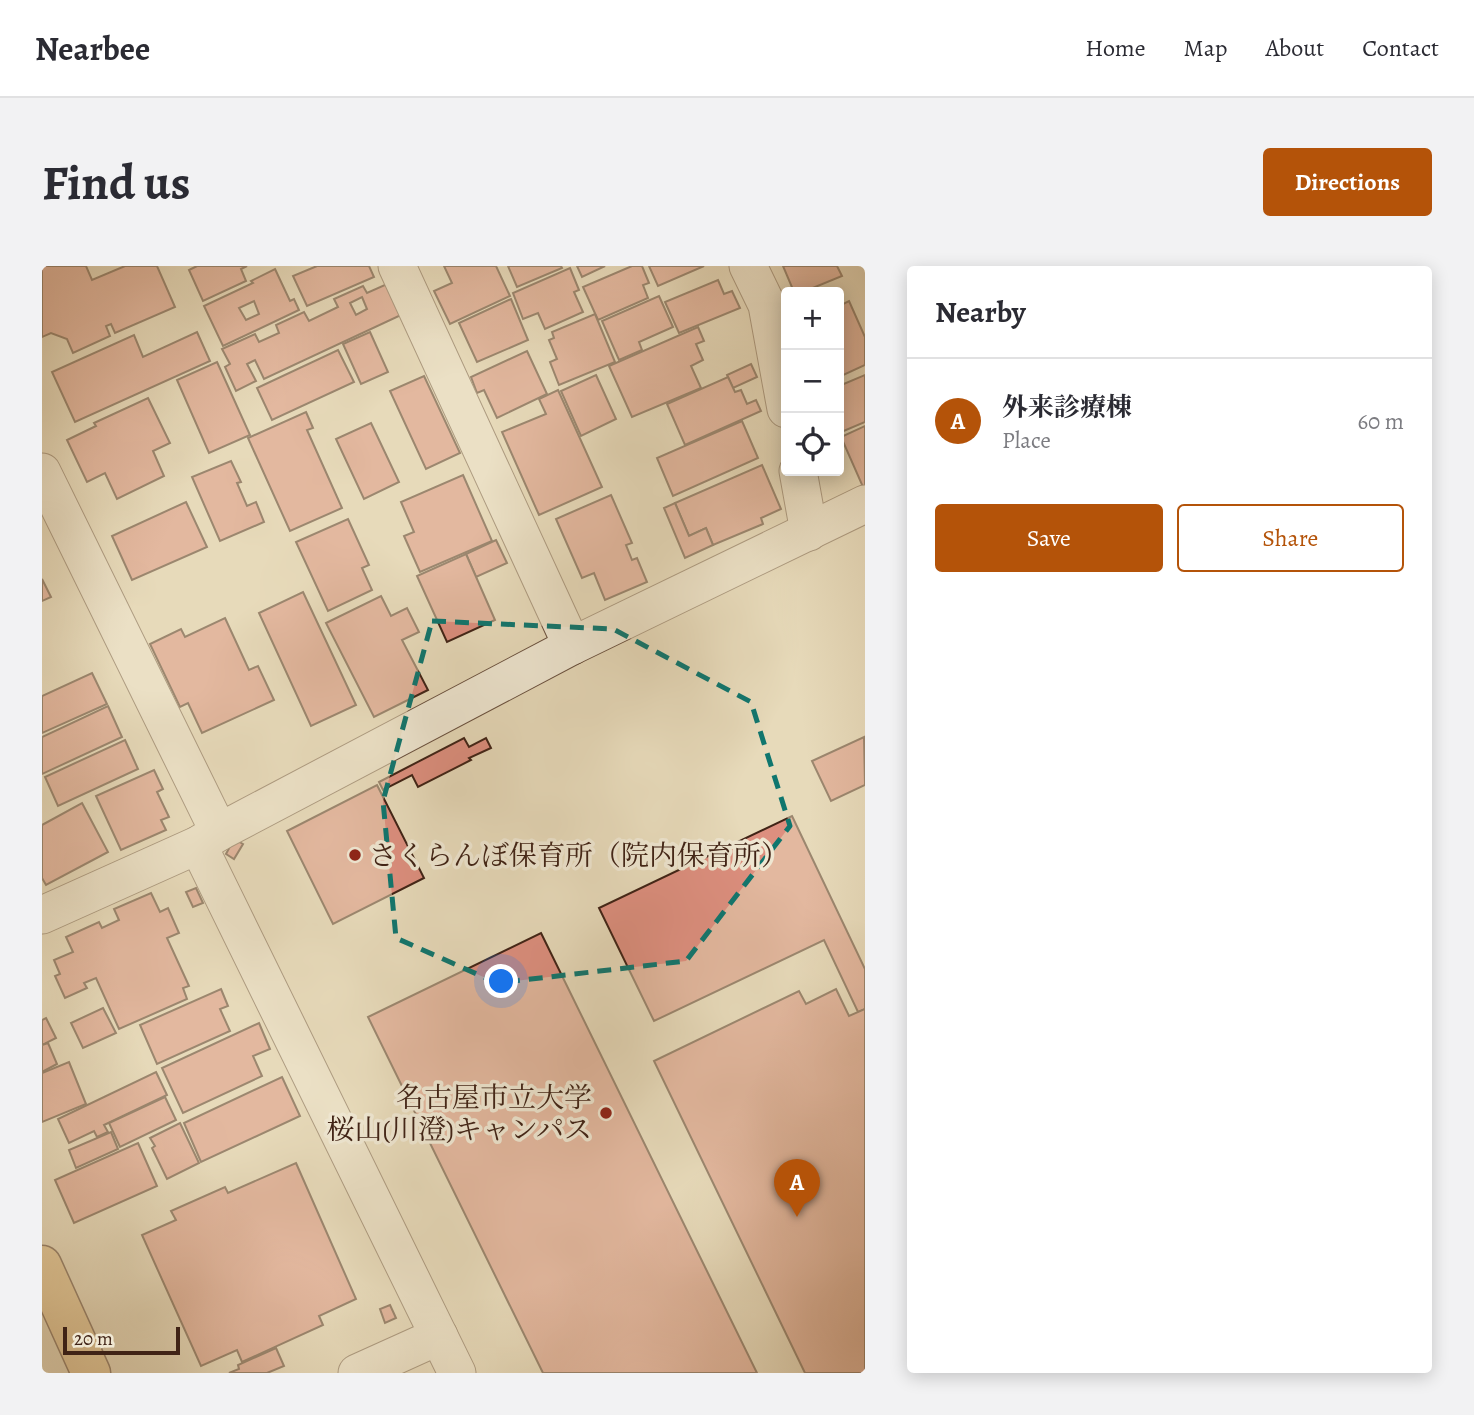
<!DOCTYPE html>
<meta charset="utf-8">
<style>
:root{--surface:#fff;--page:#f2f2f3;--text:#2b2b33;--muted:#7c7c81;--line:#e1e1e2;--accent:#b45309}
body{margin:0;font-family:Alegreya,"Noto Serif JP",serif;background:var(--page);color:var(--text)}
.controls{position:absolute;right:21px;top:21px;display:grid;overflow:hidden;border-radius:7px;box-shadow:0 4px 18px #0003}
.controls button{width:63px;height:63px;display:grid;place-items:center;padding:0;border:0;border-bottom:2px solid var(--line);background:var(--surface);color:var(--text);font:35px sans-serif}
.scale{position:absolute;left:21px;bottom:18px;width:117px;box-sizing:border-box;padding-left:7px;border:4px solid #402316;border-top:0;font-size:19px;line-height:24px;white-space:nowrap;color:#402316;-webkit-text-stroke:5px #efe7d2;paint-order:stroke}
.you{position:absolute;left:460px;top:716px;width:24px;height:24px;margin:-18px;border:5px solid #fff;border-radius:50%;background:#1a73e8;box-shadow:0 0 0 10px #1a73e833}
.badge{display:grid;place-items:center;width:46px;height:46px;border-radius:50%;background:var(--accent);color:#fff;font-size:23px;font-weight:700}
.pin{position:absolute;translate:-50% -58px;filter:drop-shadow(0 2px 4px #0008)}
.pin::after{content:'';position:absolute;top:37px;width:24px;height:21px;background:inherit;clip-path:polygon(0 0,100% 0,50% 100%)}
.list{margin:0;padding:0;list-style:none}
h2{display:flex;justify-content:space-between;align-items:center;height:91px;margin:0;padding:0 28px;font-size:30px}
h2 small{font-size:23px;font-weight:400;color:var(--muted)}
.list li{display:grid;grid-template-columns:46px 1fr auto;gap:21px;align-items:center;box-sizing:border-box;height:126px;padding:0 28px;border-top:2px solid var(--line)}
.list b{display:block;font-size:26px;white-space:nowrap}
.list p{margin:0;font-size:23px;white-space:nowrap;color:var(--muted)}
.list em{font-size:23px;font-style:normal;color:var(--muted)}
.actions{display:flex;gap:14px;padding:21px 28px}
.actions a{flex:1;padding:16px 0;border:2px solid var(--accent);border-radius:7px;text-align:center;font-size:24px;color:var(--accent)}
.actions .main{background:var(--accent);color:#fff}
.icon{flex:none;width:38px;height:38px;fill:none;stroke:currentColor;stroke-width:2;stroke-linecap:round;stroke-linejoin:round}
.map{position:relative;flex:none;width:823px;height:1107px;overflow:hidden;border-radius:7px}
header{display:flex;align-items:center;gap:42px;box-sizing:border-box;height:98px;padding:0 35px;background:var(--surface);border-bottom:2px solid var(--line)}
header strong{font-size:33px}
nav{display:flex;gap:38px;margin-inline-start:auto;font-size:24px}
.intro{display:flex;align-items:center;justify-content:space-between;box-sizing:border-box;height:168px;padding:0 42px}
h1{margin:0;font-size:49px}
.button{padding:18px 32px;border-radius:7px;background:var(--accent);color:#fff;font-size:24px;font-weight:700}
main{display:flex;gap:42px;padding:0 42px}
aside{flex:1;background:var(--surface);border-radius:7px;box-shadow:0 4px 18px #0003}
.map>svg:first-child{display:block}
.building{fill:#dd8f7f;stroke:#402316;stroke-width:2;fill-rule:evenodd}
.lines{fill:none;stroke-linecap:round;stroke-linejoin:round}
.street-casing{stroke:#6a513f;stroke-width:39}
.primary-casing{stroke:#402316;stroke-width:41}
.street{stroke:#efe7d2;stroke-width:37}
.primary{stroke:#e4bd7d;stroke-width:38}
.marked{fill:none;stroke:#0f766e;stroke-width:5;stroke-dasharray:14 9;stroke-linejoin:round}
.poi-dot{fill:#8f2418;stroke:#efe7d2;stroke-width:2.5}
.labels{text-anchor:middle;stroke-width:7;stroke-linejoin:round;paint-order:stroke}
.poi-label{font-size:28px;fill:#402316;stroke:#efe7d2;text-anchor:start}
</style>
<header>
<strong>Nearbee</strong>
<nav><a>Home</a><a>Map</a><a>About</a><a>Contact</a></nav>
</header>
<div class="intro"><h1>Find us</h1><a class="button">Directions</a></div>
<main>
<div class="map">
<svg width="823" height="1107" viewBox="0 0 823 1107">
<rect width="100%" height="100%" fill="#e7daba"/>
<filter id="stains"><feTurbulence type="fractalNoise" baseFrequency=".00286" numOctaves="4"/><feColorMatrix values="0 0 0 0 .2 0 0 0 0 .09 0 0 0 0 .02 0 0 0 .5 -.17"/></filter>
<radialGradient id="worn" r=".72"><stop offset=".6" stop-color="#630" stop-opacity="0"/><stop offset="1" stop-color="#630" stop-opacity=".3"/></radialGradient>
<g class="building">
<path d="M 2,0 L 44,0 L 50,14 L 83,0 L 115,0 L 133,41 L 73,67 L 69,58 L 64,60 L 68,70 L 31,87 L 25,73 L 9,67 L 0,71 L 0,1 Z"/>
<path d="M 155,0 L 205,0 L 199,3 L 204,15 L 161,35 L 147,4 Z"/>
<path d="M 275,0 L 327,0 L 332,11 L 265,40 L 251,10 Z"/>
<path d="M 402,0 L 454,0 L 468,30 L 408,58 L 392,25 L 410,17 Z"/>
<path d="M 466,0 L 519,0 L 520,2 L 475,21 Z"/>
<path d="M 535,0 L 563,0 L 540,11 Z"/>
<path d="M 590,0 L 600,0 L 607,17 L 601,19 L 606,32 L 556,54 L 541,21 Z"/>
<path d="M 607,0 L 662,0 L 616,20 Z"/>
<path d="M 741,0 L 795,0 L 800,10 L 761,26 L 752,26 Z"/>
<path d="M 528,2 L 537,24 L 532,26 L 541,46 L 503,63 L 496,47 L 481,53 L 471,27 Z"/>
<path d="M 233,3 L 248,35 L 252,33 L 257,44 L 181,80 L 162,40 L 211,17 L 209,15 ZM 212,35 L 217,48 L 204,54 L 197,42 Z"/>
<path d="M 676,14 L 682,28 L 690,25 L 698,42 L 637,67 L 623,36 Z"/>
<path d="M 345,18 L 359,49 L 222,113 L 213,94 L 205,98 L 214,115 L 194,125 L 183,101 L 188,98 L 180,83 L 213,68 L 217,76 L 237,67 L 234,59 L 262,46 L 267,55 L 296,41 L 292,33 L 321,20 L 325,27 ZM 320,31 L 325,43 L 314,49 L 308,37 Z"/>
<path d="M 617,30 L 631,61 L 597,76 L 600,84 L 577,94 L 560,55 Z"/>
<path d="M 469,33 L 486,74 L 435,96 L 417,57 Z"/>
<path d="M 807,35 L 823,71 L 823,99 L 797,111 L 797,40 Z"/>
<path d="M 553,48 L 573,96 L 517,119 L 508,96 L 515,93 L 507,74 L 512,72 L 510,66 Z"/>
<path d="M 656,61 L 662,75 L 654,78 L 661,94 L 649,100 L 659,122 L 590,151 L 567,100 Z"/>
<path d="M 155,66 L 168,95 L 33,156 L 10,106 L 92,69 L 101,91 Z"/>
<path d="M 328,66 L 346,106 L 319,118 L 301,78 Z"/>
<path d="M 296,84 L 312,116 L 230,154 L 215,122 Z"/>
<path d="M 485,85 L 505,128 L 455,152 L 442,124 L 435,127 L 429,111 Z"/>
<path d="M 175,96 L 208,169 L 167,187 L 135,114 Z"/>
<path d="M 709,98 L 715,111 L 691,122 L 685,109 Z"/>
<path d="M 554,109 L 574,153 L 539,170 L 519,125 Z"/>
<path d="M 823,109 L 823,156 L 797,167 L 797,120 Z"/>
<path d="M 382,110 L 418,187 L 384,203 L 348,125 Z"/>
<path d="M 686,111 L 693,126 L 699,124 L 705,138 L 714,134 L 719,145 L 643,179 L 625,138 Z"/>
<path d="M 516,124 L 560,221 L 497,249 L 460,166 L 504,148 L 497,133 Z"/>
<path d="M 106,132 L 128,177 L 111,185 L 122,210 L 75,233 L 63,207 L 45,216 L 25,174 L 54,160 L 52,157 Z"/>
<path d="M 264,146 L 271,162 L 265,164 L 300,242 L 248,265 L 206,172 Z"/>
<path d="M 700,155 L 716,192 L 631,230 L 615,192 Z"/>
<path d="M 329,157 L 357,216 L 322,233 L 294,173 Z"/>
<path d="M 823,160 L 823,220 L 821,221 L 799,171 Z"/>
<path d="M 189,195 L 199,216 L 195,217 L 205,240 L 214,236 L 222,256 L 178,275 L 150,211 Z"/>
<path d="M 720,199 L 739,243 L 719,252 L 721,258 L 671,279 L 664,262 L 647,270 L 633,237 Z"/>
<path d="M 421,209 L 450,275 L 378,306 L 362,270 L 372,266 L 359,236 Z"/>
<path d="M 569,229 L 590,277 L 584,279 L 590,294 L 595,292 L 605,316 L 563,334 L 552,307 L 540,312 L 514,253 Z"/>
<path d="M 144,236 L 165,281 L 90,314 L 70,270 Z"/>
<path d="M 633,237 L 647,270 L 664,262 L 671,279 L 643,292 L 622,242 Z"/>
<path d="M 306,253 L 327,299 L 320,302 L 330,324 L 286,345 L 254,276 Z"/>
<path d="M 454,274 L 465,297 L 434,311 L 424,288 Z"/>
<path d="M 424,288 L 453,354 L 405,376 L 375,310 Z"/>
<path d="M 0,313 L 9,331 L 0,335 Z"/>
<path d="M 261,326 L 314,439 L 269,460 L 217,347 Z"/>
<path d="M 339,330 L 349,350 L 365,342 L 377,366 L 360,374 L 386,424 L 332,451 L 284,357 Z"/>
<path d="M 183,352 L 207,404 L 216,400 L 232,434 L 160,467 L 146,437 L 138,441 L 108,378 L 139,363 L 143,371 Z"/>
<path d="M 50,407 L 65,438 L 0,467 L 0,430 Z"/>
<path d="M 66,440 L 80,471 L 0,508 L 0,471 Z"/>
<path d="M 822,471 L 823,519 L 789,535 L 770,495 Z"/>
<path d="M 422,472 L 427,481 L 444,472 L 449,482 L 427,492 L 429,494 L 376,521 L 370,509 L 341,524 L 337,516 Z"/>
<path d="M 83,474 L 96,503 L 16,540 L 3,511 Z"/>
<path d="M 112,504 L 121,523 L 115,526 L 127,551 L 119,554 L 124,564 L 79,584 L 54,530 Z"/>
<path d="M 335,519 L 382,612 L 291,658 L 245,565 Z"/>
<path d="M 40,537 L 66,586 L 4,619 L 0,612 L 0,559 Z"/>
<path d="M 750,550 L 823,703 L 823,743 L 816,746 L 782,674 L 612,755 L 557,642 Z"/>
<path d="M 192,573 L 201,578 L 192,593 L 184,588 Z"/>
<path d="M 154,622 L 161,637 L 151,641 L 144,626 Z"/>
<path d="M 109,627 L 118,646 L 126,642 L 137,667 L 125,672 L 147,720 L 141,722 L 145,733 L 77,763 L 54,712 L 42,717 L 45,722 L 23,732 L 13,710 L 18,708 L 12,694 L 31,686 L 24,671 L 57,656 L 60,662 L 77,654 L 72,643 Z"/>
<path d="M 499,667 L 715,1107 L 501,1107 L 326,751 Z"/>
<path d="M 179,723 L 186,740 L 178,743 L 188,765 L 115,798 L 98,759 Z"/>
<path d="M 794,723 L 807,750 L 823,743 L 823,1107 L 763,1107 L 612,795 L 757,725 L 764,738 Z"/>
<path d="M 61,742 L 74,767 L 41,782 L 29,757 Z"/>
<path d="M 4,752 L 14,772 L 0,779 L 0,754 Z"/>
<path d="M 217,757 L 228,783 L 211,790 L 220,810 L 141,847 L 120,802 Z"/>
<path d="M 6,777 L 15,798 L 0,806 L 0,779 Z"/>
<path d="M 27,796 L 44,838 L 0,856 L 0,807 Z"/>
<path d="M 114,806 L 125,829 L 62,859 L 66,866 L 55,871 L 52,865 L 27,877 L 16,853 Z"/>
<path d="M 240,811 L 258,850 L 159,896 L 142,857 Z"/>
<path d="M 123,831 L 134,854 L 78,881 L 67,857 Z"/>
<path d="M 138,857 L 157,897 L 125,913 L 110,882 L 113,880 L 108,872 Z"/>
<path d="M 69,866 L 76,883 L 34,902 L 27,884 Z"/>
<path d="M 96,877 L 115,920 L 32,957 L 13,914 Z"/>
<path d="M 254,897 L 314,1033 L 277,1050 L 281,1059 L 200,1096 L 195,1084 L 159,1100 L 100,969 L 134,954 L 129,945 L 183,921 L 186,927 Z"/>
<path d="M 348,1039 L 354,1052 L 343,1057 L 338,1043 Z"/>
<path d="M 234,1082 L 242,1100 L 225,1107 L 187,1107 L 197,1103 L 196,1099 Z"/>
</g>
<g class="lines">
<defs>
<g id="street">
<path d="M 355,0 L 530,380"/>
<path d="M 706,0 L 725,39 L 744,143"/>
<path d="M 756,205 L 767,266"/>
<path d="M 0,206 L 177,566"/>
<path d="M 156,579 L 415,1107"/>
<path d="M 0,649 L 156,579 L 177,566 L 530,380 L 823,238"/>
<path d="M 315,1107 L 397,1070"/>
</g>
<path id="primary" d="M 0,999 L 49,1107"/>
</defs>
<use href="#street" class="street-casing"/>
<use href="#primary" class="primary-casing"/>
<use href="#street" class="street"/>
<use href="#primary" class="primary"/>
</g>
<path d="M0 0H823V1107H0ZM 390,355 L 571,363 L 709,436 L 748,560 L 644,695 L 455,717 L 354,672 L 341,535 Z" fill="#e7daba" fill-opacity=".55" fill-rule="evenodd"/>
<path class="marked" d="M 390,355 L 571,363 L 709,436 L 748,560 L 644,695 L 455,717 L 354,672 L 341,535 Z"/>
<g class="poi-dot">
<circle cx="313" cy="589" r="7"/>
<circle cx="564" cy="847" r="7"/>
</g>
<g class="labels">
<g class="poi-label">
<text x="327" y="599">さくらんぼ保育所（院内保育所）</text>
<text x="550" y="841" text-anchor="end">名古屋市立大学<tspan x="550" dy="32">桜山(川澄)キャンパス</tspan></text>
</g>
</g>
<rect width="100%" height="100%" filter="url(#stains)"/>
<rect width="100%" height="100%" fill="url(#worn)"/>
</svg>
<div class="controls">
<button>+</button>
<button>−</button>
<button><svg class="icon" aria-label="locate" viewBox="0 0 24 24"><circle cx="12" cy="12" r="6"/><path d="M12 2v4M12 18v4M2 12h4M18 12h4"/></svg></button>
</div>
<div class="scale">20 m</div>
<div class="you"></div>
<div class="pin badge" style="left:755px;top:951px">A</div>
</div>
<aside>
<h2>Nearby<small></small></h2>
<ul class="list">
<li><span class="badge">A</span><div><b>外来診療棟</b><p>Place</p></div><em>60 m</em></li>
</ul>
<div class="actions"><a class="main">Save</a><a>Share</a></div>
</aside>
</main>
